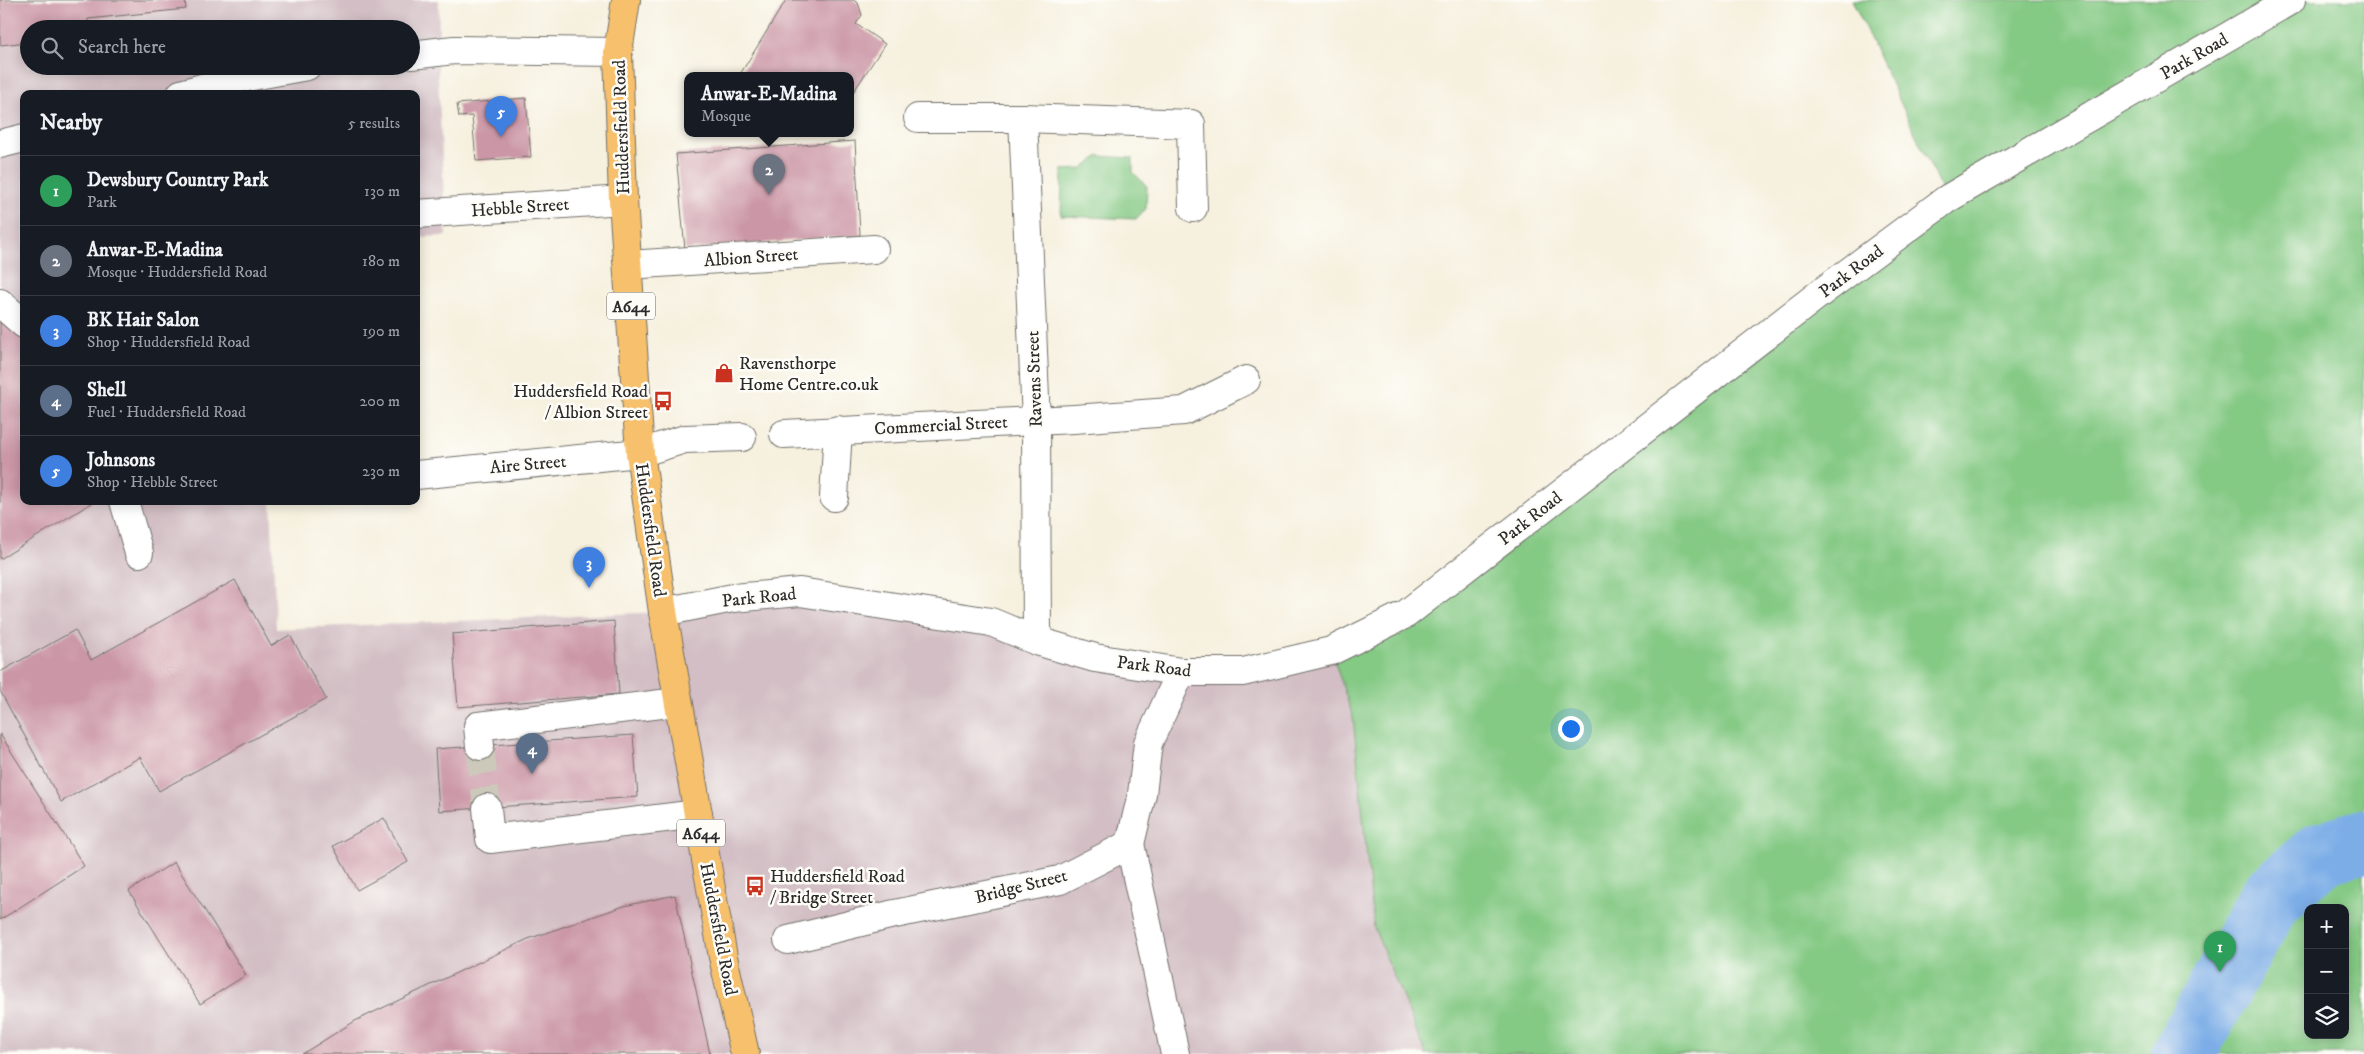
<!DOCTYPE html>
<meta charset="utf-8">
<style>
:root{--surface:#171b24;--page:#242831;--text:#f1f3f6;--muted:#9ea1a6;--line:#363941;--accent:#c8321e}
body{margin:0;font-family:"IM FELL DW Pica",serif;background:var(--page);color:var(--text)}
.controls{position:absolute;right:15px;bottom:15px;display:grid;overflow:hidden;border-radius:10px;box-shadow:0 2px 12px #0003}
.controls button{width:45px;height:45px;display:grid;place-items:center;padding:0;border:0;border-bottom:1px solid var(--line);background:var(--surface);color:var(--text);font:25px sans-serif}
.you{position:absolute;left:1570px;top:728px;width:18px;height:18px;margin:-12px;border:4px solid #fff;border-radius:50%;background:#1a73e8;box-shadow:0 0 0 8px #1a73e833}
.badge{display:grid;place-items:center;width:32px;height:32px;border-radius:50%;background:var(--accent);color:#fff;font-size:16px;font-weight:700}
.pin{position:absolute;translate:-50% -41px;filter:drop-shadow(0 1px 2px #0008)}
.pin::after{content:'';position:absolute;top:26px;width:18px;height:15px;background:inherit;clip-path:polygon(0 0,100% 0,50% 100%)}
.popup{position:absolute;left:684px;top:72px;width:170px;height:65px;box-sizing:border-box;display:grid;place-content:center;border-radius:10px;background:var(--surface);filter:drop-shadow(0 1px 4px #0005);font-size:16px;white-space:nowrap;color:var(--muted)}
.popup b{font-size:19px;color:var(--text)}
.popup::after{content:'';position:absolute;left:50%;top:100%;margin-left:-10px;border:10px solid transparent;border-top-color:var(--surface)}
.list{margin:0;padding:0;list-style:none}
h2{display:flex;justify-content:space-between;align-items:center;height:65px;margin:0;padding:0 20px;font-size:21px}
h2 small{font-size:16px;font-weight:400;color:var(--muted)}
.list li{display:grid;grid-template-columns:32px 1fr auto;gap:15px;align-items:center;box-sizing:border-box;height:70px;padding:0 20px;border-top:1px solid var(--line)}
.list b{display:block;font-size:19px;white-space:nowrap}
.list p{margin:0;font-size:16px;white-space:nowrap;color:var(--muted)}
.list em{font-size:16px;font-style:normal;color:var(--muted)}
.icon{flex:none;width:28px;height:28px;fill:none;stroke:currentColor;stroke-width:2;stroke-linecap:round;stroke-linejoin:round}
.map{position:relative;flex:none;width:2364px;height:1054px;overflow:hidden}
.search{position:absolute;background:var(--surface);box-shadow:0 2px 12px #0003;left:20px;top:20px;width:400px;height:55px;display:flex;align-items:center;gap:12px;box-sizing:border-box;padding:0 18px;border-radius:28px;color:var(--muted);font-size:19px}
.panel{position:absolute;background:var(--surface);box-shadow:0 2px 12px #0003;left:20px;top:90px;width:400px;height:415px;border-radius:10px}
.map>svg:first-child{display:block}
.industrial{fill:#d2bec4;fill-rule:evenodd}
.green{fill:#84c984;stroke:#587a58;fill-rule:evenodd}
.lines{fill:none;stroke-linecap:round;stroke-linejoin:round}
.river{stroke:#7bade7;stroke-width:64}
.building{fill:#cb96a6}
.minor-tunnel{stroke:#cdc9ba;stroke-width:28;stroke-dasharray:28 14;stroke-linecap:butt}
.minor-casing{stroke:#72706a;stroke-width:30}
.highway-casing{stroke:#72706a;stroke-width:30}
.minor{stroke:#fff;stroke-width:28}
.highway{stroke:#f7c06c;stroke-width:28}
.labels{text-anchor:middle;stroke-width:5;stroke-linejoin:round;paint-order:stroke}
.shield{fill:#fdfcf7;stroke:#6a6a68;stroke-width:1}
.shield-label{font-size:16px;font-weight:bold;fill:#2b2b2b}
.street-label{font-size:18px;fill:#2b2b2b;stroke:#fdfcf7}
.poi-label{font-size:18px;fill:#2b2b2b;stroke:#fdfcf7;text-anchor:start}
</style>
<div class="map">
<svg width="2364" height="1054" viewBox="0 0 2364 1054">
<rect width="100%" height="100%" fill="#fdfcf7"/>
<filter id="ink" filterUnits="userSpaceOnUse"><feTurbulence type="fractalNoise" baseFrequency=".02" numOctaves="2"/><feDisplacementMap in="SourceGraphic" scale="10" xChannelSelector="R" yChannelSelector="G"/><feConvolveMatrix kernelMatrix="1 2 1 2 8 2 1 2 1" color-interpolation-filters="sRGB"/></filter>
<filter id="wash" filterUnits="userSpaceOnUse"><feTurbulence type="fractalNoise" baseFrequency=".0096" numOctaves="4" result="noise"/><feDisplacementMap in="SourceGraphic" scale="20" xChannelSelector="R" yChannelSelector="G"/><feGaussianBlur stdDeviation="1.12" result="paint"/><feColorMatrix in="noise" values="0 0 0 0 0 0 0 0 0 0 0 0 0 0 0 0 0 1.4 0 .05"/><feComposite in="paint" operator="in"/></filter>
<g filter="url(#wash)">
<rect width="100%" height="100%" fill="#f6f0de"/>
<path class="industrial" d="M 0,0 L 439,0 L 438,76 L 446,236 L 416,237 L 416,94 L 24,94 L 24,501 L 271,501 L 276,629 L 663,612 L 800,592 L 1181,672 L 1331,651 L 1353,717 L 1426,1054 L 0,1054 ZM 29,29 L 411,29 L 411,66 L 29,66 Z"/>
<g class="green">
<path d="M 1852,0 L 2364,0 L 2364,1054 L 1426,1054 L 1374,928 L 1353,717 L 1331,651 L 1406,614 L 1946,199 ZM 2308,908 L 2345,908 L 2345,1035 L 2308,1035 Z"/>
<path d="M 1099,156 L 1133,158 L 1133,172 L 1147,186 L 1146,209 L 1136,219 L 1061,216 L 1062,170 L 1081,169 Z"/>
</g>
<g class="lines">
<path class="river" d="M 2183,1054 L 2270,898 L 2322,853 L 2364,841"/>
</g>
<g id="blocks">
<g class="building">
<path d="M 0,0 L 185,0 L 186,9 L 88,19 L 88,29 L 29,29 L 29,42 L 0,45 Z"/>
<path d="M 786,0 L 853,0 L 858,3 L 862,15 L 856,24 L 885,44 L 850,97 L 850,76 L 739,76 Z"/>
<path d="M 526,98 L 531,157 L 476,161 L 472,116 L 459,117 L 457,104 Z"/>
<path d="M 855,141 L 860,235 L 685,250 L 676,154 Z"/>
<path d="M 8,317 L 24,342 L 24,501 L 95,501 L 0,559 L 0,322 Z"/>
<path d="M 235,580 L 271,646 L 290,635 L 326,699 L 159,791 L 140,757 L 61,802 L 0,691 L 0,672 L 75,630 L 91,660 Z"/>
<path d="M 614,621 L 619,694 L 458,707 L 452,634 Z"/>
<path d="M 0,734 L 84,866 L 0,920 Z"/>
<path d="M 633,735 L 638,797 L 439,811 L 435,749 Z"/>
<path d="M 384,818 L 408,862 L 357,890 L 333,846 Z"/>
<path d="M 174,862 L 246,975 L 200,1004 L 129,891 Z"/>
<path d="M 675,895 L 710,1054 L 302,1054 L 355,1021 L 528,939 L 624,906 Z"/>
</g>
</g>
</g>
<g filter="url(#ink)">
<use href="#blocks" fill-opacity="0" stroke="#72706a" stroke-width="1"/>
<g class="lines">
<path class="minor-tunnel" d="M 480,746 L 487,808"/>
<defs>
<g id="minor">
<path d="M 411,55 L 454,50 L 618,52"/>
<path d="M 181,94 L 230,80 L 307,66"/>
<path d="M 918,118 L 1023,118 L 1191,124 L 1193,208"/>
<path d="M 1023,118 L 1036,421 L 1037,641"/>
<path d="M 0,144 L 24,138"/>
<path d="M 416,214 L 623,200"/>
<path d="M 628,265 L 874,249"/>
<path d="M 0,303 L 24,324"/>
<path d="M 784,434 L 1074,419 L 1184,411 L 1246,380"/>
<path d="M 416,475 L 640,453 L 685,439 L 742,437"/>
<path d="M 834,497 L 838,430"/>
<path d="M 124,501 L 139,553"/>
<path d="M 663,612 L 733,598 L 800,592 L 991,622 L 1037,641 L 1095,658 L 1181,672 L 1243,672 L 1331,651 L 1406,614 L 1823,291 L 1947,199 L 2291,0"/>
<path d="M 480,746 L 478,726 L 678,702"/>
<path d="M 487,808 L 490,839 L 698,814"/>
<path d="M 1130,844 L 1175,1054"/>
<path d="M 788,940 L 890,915 L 1060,880 L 1130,844 L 1142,794 L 1148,743 L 1181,672"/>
</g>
<path id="highway" d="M 626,0 L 618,52 L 623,200 L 640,453 L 663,612 L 698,814 L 723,957 L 745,1054"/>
</defs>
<use href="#minor" class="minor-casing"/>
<use href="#highway" class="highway-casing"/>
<use href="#minor" class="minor"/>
<use href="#highway" class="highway"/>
</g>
</g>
<defs>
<symbol id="shop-bare" viewBox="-9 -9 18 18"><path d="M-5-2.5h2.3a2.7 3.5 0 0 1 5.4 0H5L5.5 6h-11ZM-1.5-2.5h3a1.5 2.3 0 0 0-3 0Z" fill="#c8321e" stroke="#fdfcf7" stroke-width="2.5" paint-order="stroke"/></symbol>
<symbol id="bus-bare" viewBox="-9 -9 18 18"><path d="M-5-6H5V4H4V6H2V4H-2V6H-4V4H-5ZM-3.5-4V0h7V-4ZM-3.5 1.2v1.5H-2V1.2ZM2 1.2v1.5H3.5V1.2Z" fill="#c8321e" stroke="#fdfcf7" stroke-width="2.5" paint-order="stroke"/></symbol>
</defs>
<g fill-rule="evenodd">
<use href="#shop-bare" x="710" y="359" width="28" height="28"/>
<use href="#bus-bare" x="649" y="387" width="28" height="28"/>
<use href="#bus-bare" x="741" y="872" width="28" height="28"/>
</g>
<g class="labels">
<g class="shield">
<rect x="607" y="292.5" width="48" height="27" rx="4"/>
<rect x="677" y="819.5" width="48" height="27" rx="4"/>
</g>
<g class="shield-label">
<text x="631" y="312">A644</text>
<text x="701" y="839">A644</text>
</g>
<g class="street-label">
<text transform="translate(2194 56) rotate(-30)" y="6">Park Road</text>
<text transform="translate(621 127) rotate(-92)" y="6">Huddersfield Road</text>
<text transform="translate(520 207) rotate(-4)" y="6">Hebble Street</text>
<text transform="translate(751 257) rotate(-4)" y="6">Albion Street</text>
<text transform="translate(1851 271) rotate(-37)" y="6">Park Road</text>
<text transform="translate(1034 379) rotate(-92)" y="6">Ravens Street</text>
<text transform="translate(941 425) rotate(-3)" y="6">Commercial Street</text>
<text transform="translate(528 464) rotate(-5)" y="6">Aire Street</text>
<text transform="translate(1530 518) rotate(-38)" y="6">Park Road</text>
<text transform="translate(651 530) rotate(82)" y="6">Huddersfield Road</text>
<text transform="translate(759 597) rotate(-6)" y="6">Park Road</text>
<text transform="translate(1154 666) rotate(7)" y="6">Park Road</text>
<text transform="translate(1021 886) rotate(-14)" y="6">Bridge Street</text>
<text transform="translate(719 929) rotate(79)" y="6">Huddersfield Road</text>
</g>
<g class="poi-label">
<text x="739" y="369">Ravensthorpe<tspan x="739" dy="21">Home Centre.co.uk</tspan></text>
<text x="648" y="397" text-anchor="end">Huddersfield Road<tspan x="648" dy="21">/ Albion Street</tspan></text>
<text x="770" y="882">Huddersfield Road<tspan x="770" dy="21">/ Bridge Street</tspan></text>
</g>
</g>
</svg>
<div class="controls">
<button>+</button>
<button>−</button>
<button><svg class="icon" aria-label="layers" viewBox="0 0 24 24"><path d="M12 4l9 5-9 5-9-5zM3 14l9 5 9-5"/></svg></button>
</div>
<div class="you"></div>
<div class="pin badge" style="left:2220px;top:972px;background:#2e9e5b">1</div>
<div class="pin badge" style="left:769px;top:195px;background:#6b7280">2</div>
<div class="popup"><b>Anwar-E-Madina</b>Mosque</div>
<div class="pin badge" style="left:589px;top:588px;background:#3f7fe0">3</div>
<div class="pin badge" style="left:532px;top:774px;background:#5c6f8a">4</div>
<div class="pin badge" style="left:501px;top:137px;background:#3f7fe0">5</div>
<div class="search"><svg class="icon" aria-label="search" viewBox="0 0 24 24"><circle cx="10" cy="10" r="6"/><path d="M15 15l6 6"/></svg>Search here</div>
<section class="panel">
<h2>Nearby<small>5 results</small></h2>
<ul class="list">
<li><span class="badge" style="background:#2e9e5b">1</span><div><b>Dewsbury Country Park</b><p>Park</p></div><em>130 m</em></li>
<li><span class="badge" style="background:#6b7280">2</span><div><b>Anwar-E-Madina</b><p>Mosque · Huddersfield Road</p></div><em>180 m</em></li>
<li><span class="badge" style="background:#3f7fe0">3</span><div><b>BK Hair Salon</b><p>Shop · Huddersfield Road</p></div><em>190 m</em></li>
<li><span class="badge" style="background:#5c6f8a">4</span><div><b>Shell</b><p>Fuel · Huddersfield Road</p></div><em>200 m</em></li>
<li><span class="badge" style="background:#3f7fe0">5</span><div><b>Johnsons</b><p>Shop · Hebble Street</p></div><em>230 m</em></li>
</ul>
</section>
</div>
